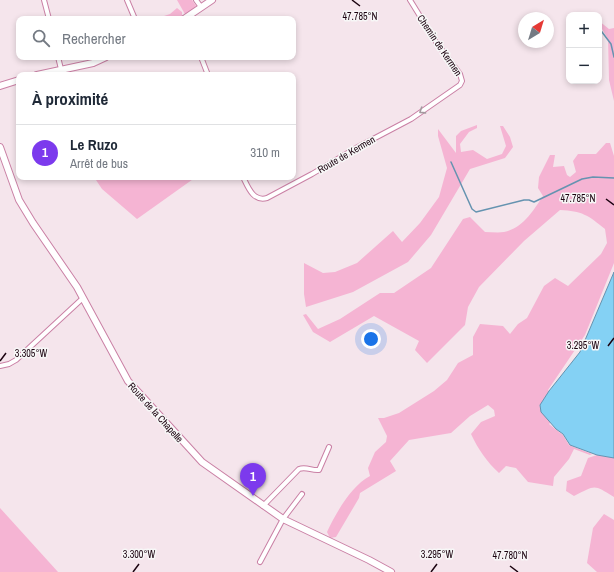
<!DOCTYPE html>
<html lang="fr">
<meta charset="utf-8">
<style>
:root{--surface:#fff;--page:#f2f2f3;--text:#1f2937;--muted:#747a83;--line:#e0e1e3;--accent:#7c3aed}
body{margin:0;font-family:"Archivo Narrow",sans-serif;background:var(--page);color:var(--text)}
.controls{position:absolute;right:12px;top:12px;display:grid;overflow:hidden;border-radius:8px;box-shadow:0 2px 6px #0003}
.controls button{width:36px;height:36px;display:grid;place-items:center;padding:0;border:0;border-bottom:1px solid var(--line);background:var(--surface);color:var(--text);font:20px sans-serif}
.compass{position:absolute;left:518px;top:12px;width:36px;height:36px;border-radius:50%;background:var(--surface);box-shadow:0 2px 6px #0003;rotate:38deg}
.you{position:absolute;left:371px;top:339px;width:14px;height:14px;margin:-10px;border:3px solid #fff;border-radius:50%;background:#1a73e8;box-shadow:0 0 0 6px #1a73e833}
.badge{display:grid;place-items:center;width:26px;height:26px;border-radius:50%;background:var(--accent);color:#fff;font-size:13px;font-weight:700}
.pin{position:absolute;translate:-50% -33px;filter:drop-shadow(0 1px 2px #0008)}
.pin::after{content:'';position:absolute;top:21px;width:14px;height:12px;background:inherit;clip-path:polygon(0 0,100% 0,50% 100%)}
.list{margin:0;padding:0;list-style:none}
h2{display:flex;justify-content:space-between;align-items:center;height:52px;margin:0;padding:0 16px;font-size:17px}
h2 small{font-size:13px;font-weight:400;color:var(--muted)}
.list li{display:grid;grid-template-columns:26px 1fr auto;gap:12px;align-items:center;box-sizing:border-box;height:56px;padding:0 16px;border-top:1px solid var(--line)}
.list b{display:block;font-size:15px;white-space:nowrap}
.list p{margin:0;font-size:13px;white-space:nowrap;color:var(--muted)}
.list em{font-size:13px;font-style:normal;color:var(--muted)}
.icon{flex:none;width:22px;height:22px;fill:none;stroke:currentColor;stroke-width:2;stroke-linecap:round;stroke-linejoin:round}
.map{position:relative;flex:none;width:614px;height:572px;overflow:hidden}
.search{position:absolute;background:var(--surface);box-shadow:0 2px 6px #0003;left:16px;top:16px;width:280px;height:44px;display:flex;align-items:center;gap:10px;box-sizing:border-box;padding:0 14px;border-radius:8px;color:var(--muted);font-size:15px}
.panel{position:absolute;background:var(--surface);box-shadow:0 2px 6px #0003;left:16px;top:72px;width:280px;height:108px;border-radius:8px}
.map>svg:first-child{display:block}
.green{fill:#f5b4d3}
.water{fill:#84d1f4;stroke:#6593b0}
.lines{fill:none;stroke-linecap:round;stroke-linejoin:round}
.stream{stroke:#6593b0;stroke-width:1.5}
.street-casing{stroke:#ca80a5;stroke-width:6}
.secondary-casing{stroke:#ca80a5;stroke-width:8}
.street{stroke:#fff;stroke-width:4}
.secondary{stroke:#fff;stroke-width:6}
.oneway{stroke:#a49a9f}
.ticks{fill:none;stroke:#1c0310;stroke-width:1.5}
.labels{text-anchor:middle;stroke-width:3;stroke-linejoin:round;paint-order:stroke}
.street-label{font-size:10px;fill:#1c0310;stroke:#f7f7f7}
.ticks-label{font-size:10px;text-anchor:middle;fill:#1c0310;stroke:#f7f7f7;stroke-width:3;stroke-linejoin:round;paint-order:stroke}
</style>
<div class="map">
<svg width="614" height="572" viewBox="0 0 614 572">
<rect width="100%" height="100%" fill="#f5e5ec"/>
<g class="green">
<path d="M 177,0 L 192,0 L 196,6 L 186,16 Z"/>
<path d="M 177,8 L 182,12 L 182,17 L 177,19 L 155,19 L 170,14 Z"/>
<path d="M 599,21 L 609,29 L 614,28 L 614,101 L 609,80 L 608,39 L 599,24 Z"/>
<path d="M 477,125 L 477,128 L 469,132 L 460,144 L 461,152 L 473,150 L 487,159 L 502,154 L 506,146 L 500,126 L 503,126 L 510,137 L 513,147 L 505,158 L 470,169 L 431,235 L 408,262 L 353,292 L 306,307 L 304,294 L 304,263 L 323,273 L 335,272 L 357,263 L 393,231 L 402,242 L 420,223 L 439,197 L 447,168 L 438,136 L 438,129 L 456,153 L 456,136 L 461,131 Z"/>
<path d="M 606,143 L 610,143 L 614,156 L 614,263 L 585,335 L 548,390 L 549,391 C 539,408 537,407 551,422 L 549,424 L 563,435 L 569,445 L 592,454 L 590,455 L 574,449 L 569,459 L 554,477 L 553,486 L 528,482 L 516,468 L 506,466 L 499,473 C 487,462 478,449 471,434 L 481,422 L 495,416 L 494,410 L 488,405 L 470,416 L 451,433 L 409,440 L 390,461 L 396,471 L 360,493 L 359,498 L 336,537 L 330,538 L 327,532 C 336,513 351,486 370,476 L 368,468 L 375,452 L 386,442 L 387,436 L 378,418 L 384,418 L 399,413 L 434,391 L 447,380 L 458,363 L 473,355 L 473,337 L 480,324 L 503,326 L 510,334 L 518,324 L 527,318 L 544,286 L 555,278 L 568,286 L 601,254 L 607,243 L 605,229 C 588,215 582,211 560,210 L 524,241 L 479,287 L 468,307 L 465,325 L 427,363 L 415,350 L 419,341 L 374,316 L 330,342 L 313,332 L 303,315 L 306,314 L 318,329 L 340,319 L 380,293 L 394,293 L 431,268 L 463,219 L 470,217 L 485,232 C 491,232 498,233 504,232 C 523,228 533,211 543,196 L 538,188 L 539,177 L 550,155 L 555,155 L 553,167 L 564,166 L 567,175 L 570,177 L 576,172 L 573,161 L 578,154 L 596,154 Z"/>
<path d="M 94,177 L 196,177 L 137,219 L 102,189 Z"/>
<path d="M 597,455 L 614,458 L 614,497 C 593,484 596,485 574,496 L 566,491 L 567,481 L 581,476 L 588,458 Z"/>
<path d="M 0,508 L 58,572 L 0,572 Z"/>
<path d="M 604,514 L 614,520 L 614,572 L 597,572 L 587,563 L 593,528 Z"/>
</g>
<path class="water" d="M 614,272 L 614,458 L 597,455 L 570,445 L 563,434 L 556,429 L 541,412 L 540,405 L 549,391 L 580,352 Z"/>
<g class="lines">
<g class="stream">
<path d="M 599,28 L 611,44 L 614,57"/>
<path d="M 451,162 L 472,209 L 476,212 L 524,200 L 529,200 L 534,202 L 582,179 L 593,177 L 614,178"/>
</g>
<defs>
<g id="street">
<path d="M 44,0 L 49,19"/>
<path d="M 127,0 L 135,19"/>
<path d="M 196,0 L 201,7"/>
<path d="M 58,57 L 61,69"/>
<path d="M 201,57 L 208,75"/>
<path d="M 243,177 C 248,187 253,202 267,198 L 312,174 L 356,148 L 411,119 L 460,85 L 462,81 L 460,74 L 436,42 L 410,0"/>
<path d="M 0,366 L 9,364 L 16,360 L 83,298"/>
<path d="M 263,506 L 299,469 C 306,466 312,471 319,470 L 329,447"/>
<path d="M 260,562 L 283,519 L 302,494"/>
</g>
<g id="secondary">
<path d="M 184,19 L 212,0"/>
<path d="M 37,75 L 93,63 L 106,57"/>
<path d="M 0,86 L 19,80"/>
<path d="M 0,147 L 19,200 L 33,223 L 77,287 L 128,381 L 192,451 L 202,462 L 283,519 L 369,560 L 391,572"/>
</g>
</defs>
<use href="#street" class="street-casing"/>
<use href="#secondary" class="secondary-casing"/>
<use href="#street" class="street"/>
<use href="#secondary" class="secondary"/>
</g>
<defs><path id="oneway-chevron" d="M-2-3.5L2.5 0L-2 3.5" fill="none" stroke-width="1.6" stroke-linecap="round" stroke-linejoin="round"/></defs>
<use class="oneway" href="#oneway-chevron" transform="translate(422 111) rotate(147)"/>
<path class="ticks" d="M 352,0 L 360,6M 606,199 L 614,205M 608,346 L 614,338M 0,361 L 6,353M 510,566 L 518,572M 133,572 L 139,564M 431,572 L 437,564"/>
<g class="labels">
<g class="street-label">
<text transform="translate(440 45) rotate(56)" y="4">Chemin de Kermen</text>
<text transform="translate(346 154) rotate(-30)" y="4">Route de Kermen</text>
<text transform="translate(156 412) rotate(48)" y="4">Route de la Chapelle</text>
</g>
</g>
<g class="ticks-label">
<text x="360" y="20">47.785°N</text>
<text x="578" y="202">47.785°N</text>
<text x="583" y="349">3.295°W</text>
<text x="31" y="357">3.305°W</text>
<text x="139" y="558">3.300°W</text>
<text x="437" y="558">3.295°W</text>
<text x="510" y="559">47.780°N</text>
</g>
</svg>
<div class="controls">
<button>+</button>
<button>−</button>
</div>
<svg class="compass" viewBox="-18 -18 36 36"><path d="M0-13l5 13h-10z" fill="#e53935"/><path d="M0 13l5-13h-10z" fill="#747a83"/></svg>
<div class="you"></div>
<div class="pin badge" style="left:253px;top:496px">1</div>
<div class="search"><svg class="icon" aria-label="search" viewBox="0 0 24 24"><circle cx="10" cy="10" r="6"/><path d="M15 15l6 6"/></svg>Rechercher</div>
<section class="panel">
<h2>À proximité<small></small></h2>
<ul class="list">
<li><span class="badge">1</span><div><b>Le Ruzo</b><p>Arrêt de bus</p></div><em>310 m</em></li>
</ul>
</section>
</div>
